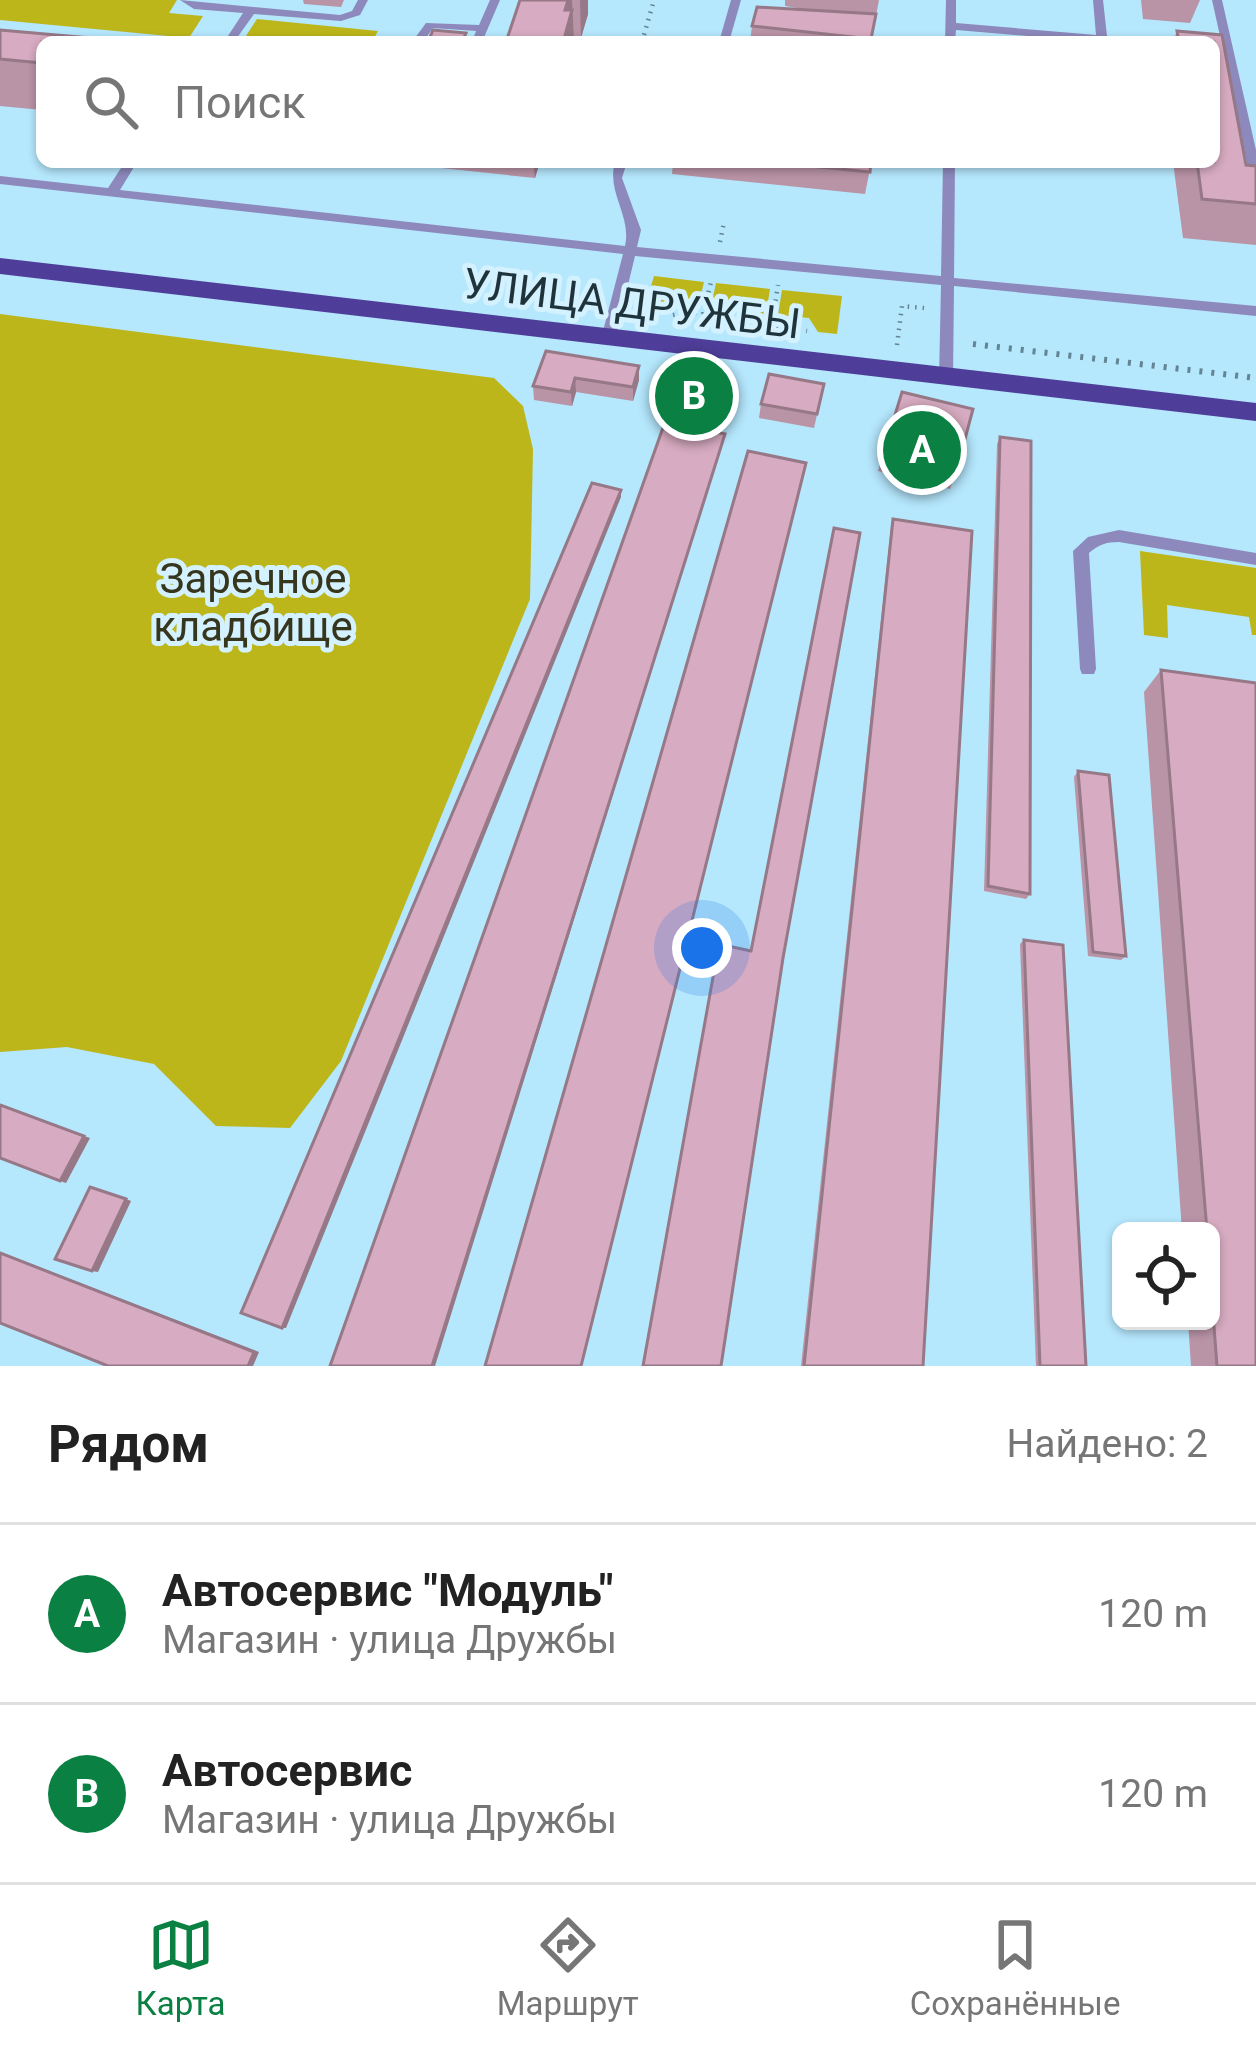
<!DOCTYPE html>
<html lang="ru">
<meta charset="utf-8">
<style>
:root{--surface:#fff;--page:#f6f6f6;--text:#222;--muted:#767676;--line:#e0e0e0;--accent:#0b8043}
body{margin:0;font-family:Roboto,sans-serif;background:var(--page);color:var(--text)}
.controls{position:absolute;right:36px;bottom:36px;display:grid;overflow:hidden;border-radius:18px;box-shadow:0 3px 9px #0004}
.controls button{width:108px;height:108px;display:grid;place-items:center;padding:0;border:0;border-bottom:3px solid var(--line);background:var(--surface);color:var(--text);font:60px sans-serif}
.you{position:absolute;left:702px;top:948px;width:42px;height:42px;margin:-30px;border:9px solid #fff;border-radius:50%;background:#1a73e8;box-shadow:0 0 0 18px #1a73e833}
.badge{display:grid;place-items:center;width:78px;height:78px;border-radius:50%;background:var(--accent);color:#fff;font-size:39px;font-weight:700}
.pin{position:absolute;translate:-50% -50%;border:6px solid #fff;box-shadow:0 3px 12px #0006}
.list{margin:0;padding:0;list-style:none}
h2{display:flex;justify-content:space-between;align-items:center;height:156px;margin:0;padding:0 48px;font-size:51px}
h2 small{font-size:39px;font-weight:400;color:var(--muted)}
.list li{display:grid;grid-template-columns:78px 1fr auto;gap:36px;align-items:center;box-sizing:border-box;height:180px;padding:0 48px;border-top:3px solid var(--line)}
.list b{display:block;font-size:45px;white-space:nowrap}
.list p{margin:0;font-size:39px;white-space:nowrap;color:var(--muted)}
.list em{font-size:39px;font-style:normal;color:var(--muted)}
.icon{flex:none;width:66px;height:66px;fill:none;stroke:currentColor;stroke-width:2;stroke-linecap:round;stroke-linejoin:round}
.map{position:relative;flex:none;width:1256px;height:1366px;overflow:hidden}
.search{position:absolute;background:var(--surface);box-shadow:0 3px 9px #0004;left:36px;right:36px;top:36px;height:132px;display:flex;align-items:center;gap:30px;box-sizing:border-box;padding:0 42px;border-radius:18px;color:var(--muted);font-size:45px}
.sheet{height:516px;background:var(--surface)}
nav{display:flex;justify-content:space-around;align-items:center;box-sizing:border-box;height:168px;border-top:3px solid var(--line);background:var(--surface);font-size:33px;color:var(--muted)}
nav a{display:grid;justify-items:center;gap:6px}
nav .on{color:var(--accent)}
.map>svg:first-child{display:block}
.green{fill:#bcb61b}
.lines{fill:none;stroke-linecap:round;stroke-linejoin:round}
.path-far1{stroke:#638593;stroke-width:4.5;stroke-dasharray:1.5 6;stroke-linecap:butt}
.path{stroke:#638593;stroke-width:6;stroke-dasharray:3 9;stroke-linecap:butt}
.lane{fill:#8d89bc;fill-rule:evenodd}
.primary{fill:#4f3e99;fill-rule:evenodd}
.wall{fill:#b993a6}
.shaded-wall{fill:#967887}
.building{fill:#d7abc1;stroke:#967887;stroke-width:3}
.labels{text-anchor:middle;stroke-width:10;stroke-linejoin:round;paint-order:stroke}
.street-label{font-size:42px;fill:#1f333b;stroke:#d3f1fe}
.park-label{font-size:42px;fill:#36361d;stroke:#d3f1fe}
</style>
<div class="map">
<svg width="1256" height="1366" viewBox="0 0 1256 1366">
<rect width="100%" height="100%" fill="#b5e7fd"/>
<g class="green">
<path d="M 0,0 L 177,0 L 169,13 L 203,16 L 189,38 L 0,20 Z"/>
<path d="M 257,19 L 378,31 L 372,42 L 242,42 Z"/>
<path d="M 654,276 L 704,282 L 698,307 L 666,304 L 653,314 L 643,313 Z"/>
<path d="M 716,283 L 770,289 L 766,314 L 711,307 Z"/>
<path d="M 782,290 L 842,296 L 837,334 L 818,332 L 809,318 L 778,315 Z"/>
<path d="M 0,314 L 494,378 L 523,406 L 533,449 L 530,599 L 341,1061 L 290,1128 L 216,1126 L 154,1064 L 67,1047 L 0,1052 Z"/>
<path d="M 1140,551 L 1256,568 L 1256,635 L 1252,635 L 1249,617 L 1167,605 L 1168,638 L 1144,635 Z"/>
</g>
<g class="lines">
<g class="path-far1">
<path d="M 642,42 L 654,0"/>
<path d="M 720,242 L 724,222"/>
<path d="M 703,314 L 712,278"/>
<path d="M 673,315 L 688,312 L 807,331"/>
<path d="M 772,323 L 778,285"/>
<path d="M 897,345 L 902,306 L 924,308"/>
</g>
<path class="path" d="M 973,344 L 1256,378"/>
<g class="lane">
<path d="M 180,0 L 340,15 L 352,11 L 358,0 L 368,0 L 360,15 L 341,21 L 254,14 L 234,42 L 224,42 L 243,13 L 194,9 Z"/>
<path d="M 490,0 L 500,0 L 482,42 L 472,42 L 476,31 L 433,28 L 423,42 L 412,42 L 426,23 L 479,25 Z"/>
<path d="M 731,0 L 741,0 L 729,42 L 719,42 Z"/>
<path d="M 946,0 L 956,0 L 956,23 L 1096,35 L 1093,0 L 1103,0 L 1107,36 L 1144,39 L 1149,42 L 1099,42 L 956,30 L 955,42 L 945,42 Z"/>
<path d="M 1212,0 L 1222,0 L 1256,150 L 1256,181 L 1250,177 L 1223,52 L 1214,51 L 1214,45 L 1222,45 Z"/>
<path d="M 125,162 L 137,162 L 120,190 L 625,246 C 632,216 606,192 615,162 L 627,162 L 622,178 L 641,230 L 637,247 L 941,276 L 943,162 L 955,162 L 954,278 L 1256,306 L 1256,316 L 954,286 L 953,379 L 946,384 L 939,379 L 941,285 L 635,256 L 615,339 L 608,344 L 601,339 L 623,254 L 0,184 L 0,176 L 108,188 Z"/>
<path d="M 1119,530 L 1256,553 L 1256,565 L 1119,542 C 1106,542 1098,545 1089,553 L 1096,669 L 1094,674 L 1082,674 L 1080,669 L 1073,551 L 1088,537 Z"/>
</g>
<path class="primary" d="M 0,258 L 1256,403 L 1256,421 L 0,274 Z"/>
</g>
<g class="wall">
<path d="M 303,0 L 344,0 L 341,7 L 304,4 Z"/>
<path d="M 520,0 L 588,0 L 588,14 L 581,38 L 574,38 L 574,42 L 506,42 Z"/>
<path d="M 785,0 L 879,0 L 871,42 L 750,42 L 752,26 L 809,10 L 785,6 Z"/>
<path d="M 1141,0 L 1200,0 L 1190,23 L 1143,19 Z"/>
<path d="M 0,30 L 42,42 L 42,110 L 0,106 Z"/>
<path d="M 1177,31 L 1222,35 L 1246,165 L 1256,166 L 1256,245 L 1183,238 L 1173,162 L 1214,162 L 1214,42 L 1173,42 Z"/>
<path d="M 384,162 L 540,162 L 535,178 Z"/>
<path d="M 673,162 L 878,162 L 877,165 L 871,164 L 865,194 L 672,174 Z"/>
<path d="M 639,366 L 639,380 L 633,401 L 576,392 L 572,406 L 534,400 L 533,386 Z"/>
<path d="M 725,371 L 724,385 L 715,416 L 663,406 L 664,392 Z"/>
<path d="M 824,384 L 814,428 L 759,418 L 761,404 Z"/>
<path d="M 902,392 L 957,469 L 950,489 L 878,471 Z"/>
<path d="M 1000,437 L 1030,894 L 1026,899 L 984,891 L 997,444 Z"/>
<path d="M 893,519 L 923,1366 L 801,1366 L 891,526 Z"/>
<path d="M 1161,670 L 1256,1366 L 1191,1366 L 1188,1321 L 1211,1321 L 1211,1231 L 1182,1231 L 1144,692 Z"/>
<path d="M 1078,771 L 1126,956 L 1121,960 L 1088,956 L 1074,777 Z"/>
<path d="M 1024,940 L 1086,1366 L 1036,1366 L 1020,944 Z"/>
</g>
<g class="shaded-wall">
<path d="M 568,0 L 572,0 L 574,42 L 564,42 L 565,10 Z"/>
<path d="M 580,0 L 588,0 L 588,14 L 581,38 Z"/>
<path d="M 533,162 L 540,162 L 535,178 Z"/>
<path d="M 639,366 L 639,380 L 633,401 L 633,387 Z"/>
<path d="M 725,371 L 724,385 L 715,416 L 716,402 Z"/>
<path d="M 575,378 L 576,392 L 572,406 L 571,392 Z"/>
<path d="M 725,434 L 435,1366 L 432,1366 Z"/>
<path d="M 621,490 L 621,497 L 286,1328 L 282,1328 Z"/>
<path d="M 84,1136 L 90,1138 L 66,1183 L 60,1181 Z"/>
<path d="M 126,1199 L 131,1201 L 98,1272 L 92,1271 Z"/>
<path d="M 0,1252 L 259,1352 L 253,1366 L 248,1366 Z"/>
</g>
<g class="building">
<path d="M 520,0 L 568,0 L 565,10 L 572,10 L 564,39 L 557,39 L 556,42 L 506,42 Z"/>
<path d="M 757,7 L 876,14 L 871,39 L 752,26 Z"/>
<path d="M 0,30 L 136,42 L 42,42 L 42,63 L 0,59 Z"/>
<path d="M 433,30 L 466,33 L 462,42 L 428,42 Z"/>
<path d="M 1177,31 L 1222,35 L 1246,165 L 1256,166 L 1256,204 L 1202,199 L 1197,162 L 1214,162 L 1214,42 L 1179,42 Z"/>
<path d="M 769,162 L 871,162 L 870,172 Z"/>
<path d="M 546,351 L 639,366 L 633,387 L 575,378 L 571,392 L 533,386 Z"/>
<path d="M 673,362 L 725,371 L 716,402 L 664,392 Z"/>
<path d="M 769,374 L 824,384 L 817,414 L 761,404 Z"/>
<path d="M 902,392 L 973,409 L 957,469 L 884,451 Z"/>
<path d="M 665,422 L 725,434 L 432,1366 L 330,1366 Z"/>
<path d="M 1000,437 L 1031,441 L 1030,894 L 988,886 Z"/>
<path d="M 748,451 L 806,463 L 581,1366 L 485,1366 Z"/>
<path d="M 592,483 L 621,490 L 282,1328 L 241,1313 Z"/>
<path d="M 893,519 L 972,531 L 923,1366 L 804,1366 Z"/>
<path d="M 834,528 L 860,533 L 783,958 L 721,1366 L 643,1366 L 719,944 L 751,951 Z"/>
<path d="M 1161,670 L 1256,683 L 1256,1366 L 1217,1366 L 1211,1287 L 1211,1231 L 1207,1231 Z"/>
<path d="M 1078,771 L 1109,775 L 1126,956 L 1093,952 Z"/>
<path d="M 1024,940 L 1063,945 L 1086,1366 L 1040,1366 Z"/>
<path d="M 0,1105 L 84,1136 L 60,1181 L 0,1158 Z"/>
<path d="M 90,1187 L 126,1199 L 92,1271 L 55,1259 Z"/>
<path d="M 0,1253 L 254,1352 L 248,1366 L 108,1366 L 0,1323 Z"/>
</g>
<g class="labels">
<g class="street-label">
<text transform="translate(632 303) rotate(7)" y="15">УЛИЦА ДРУЖБЫ</text>
</g>
<g class="park-label">
<text x="253" y="593">Заречное<tspan x="253" dy="48">кладбище</tspan></text>
</g>
</g>
</svg>
<div class="controls">
<button><svg class="icon" aria-label="locate" viewBox="0 0 24 24"><circle cx="12" cy="12" r="6"/><path d="M12 2v4M12 18v4M2 12h4M18 12h4"/></svg></button>
</div>
<div class="you"></div>
<div class="pin badge" style="left:922px;top:450px">A</div>
<div class="pin badge" style="left:694px;top:396px">B</div>
<div class="search"><svg class="icon" aria-label="search" viewBox="0 0 24 24"><circle cx="10" cy="10" r="6"/><path d="M15 15l6 6"/></svg>Поиск</div>
</div>
<section class="sheet">
<h2>Рядом<small>Найдено: 2</small></h2>
<ul class="list">
<li><span class="badge">A</span><div><b>Автосервис &quot;Модуль&quot;</b><p>Магазин · улица Дружбы</p></div><em>120 m</em></li>
<li><span class="badge">B</span><div><b>Автосервис</b><p>Магазин · улица Дружбы</p></div><em>120 m</em></li>
</ul>
</section>
<nav>
<a class="on"><svg class="icon" aria-label="map" viewBox="0 0 24 24"><path d="M3 6l6-2 6 2 6-2v14l-6 2-6-2-6 2zM9 4v14M15 6v14"/></svg>Карта</a>
<a><svg class="icon" aria-label="directions" viewBox="0 0 24 24"><path d="M12 3l9 9-9 9-9-9zM9 14v-3h6M13 9l2 2-2 2"/></svg>Маршрут</a>
<a><svg class="icon" aria-label="saved" viewBox="0 0 24 24"><path d="M7 4h10v16l-5-4-5 4z"/></svg>Сохранённые</a>
</nav>
